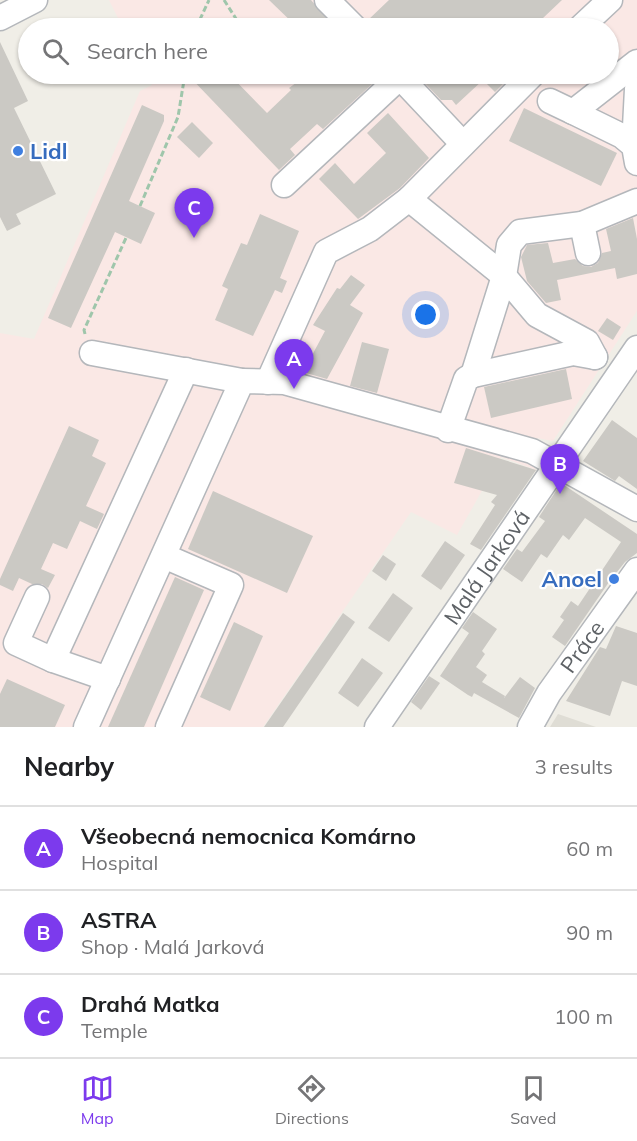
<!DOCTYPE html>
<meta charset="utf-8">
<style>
:root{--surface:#fff;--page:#f6f6f6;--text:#202124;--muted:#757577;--line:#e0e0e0;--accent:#7c3aed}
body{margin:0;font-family:Mulish,sans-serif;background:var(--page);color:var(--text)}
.you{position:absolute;left:426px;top:315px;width:21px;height:21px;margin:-15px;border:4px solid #fff;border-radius:50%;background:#1a73e8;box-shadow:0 0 0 9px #1a73e833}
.badge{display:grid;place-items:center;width:39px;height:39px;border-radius:50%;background:var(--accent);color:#fff;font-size:20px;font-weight:700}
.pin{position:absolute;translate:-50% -50px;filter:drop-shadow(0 2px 3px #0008)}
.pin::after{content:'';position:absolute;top:32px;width:21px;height:18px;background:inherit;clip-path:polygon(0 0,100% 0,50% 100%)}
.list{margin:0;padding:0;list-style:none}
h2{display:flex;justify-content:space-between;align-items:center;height:78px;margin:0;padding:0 24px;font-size:26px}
h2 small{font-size:20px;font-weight:400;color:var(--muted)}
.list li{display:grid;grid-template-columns:39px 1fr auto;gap:18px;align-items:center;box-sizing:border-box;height:84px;padding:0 24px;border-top:2px solid var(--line)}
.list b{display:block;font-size:22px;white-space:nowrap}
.list p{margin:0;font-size:20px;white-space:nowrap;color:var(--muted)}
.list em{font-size:20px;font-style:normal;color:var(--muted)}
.icon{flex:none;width:33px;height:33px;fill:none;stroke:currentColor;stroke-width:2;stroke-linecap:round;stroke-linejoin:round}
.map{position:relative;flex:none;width:637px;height:727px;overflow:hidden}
.search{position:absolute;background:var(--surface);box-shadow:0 2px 4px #0004;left:18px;right:18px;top:18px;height:66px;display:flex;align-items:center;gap:15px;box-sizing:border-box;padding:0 21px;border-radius:33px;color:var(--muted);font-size:22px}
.sheet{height:330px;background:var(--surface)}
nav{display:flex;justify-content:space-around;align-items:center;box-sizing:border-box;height:84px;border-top:2px solid var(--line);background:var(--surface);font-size:16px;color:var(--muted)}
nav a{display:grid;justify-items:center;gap:3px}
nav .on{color:var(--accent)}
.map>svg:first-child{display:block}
.education{fill:#dfddd5}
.medical{fill:#fae8e5}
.building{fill:#cbc9c4}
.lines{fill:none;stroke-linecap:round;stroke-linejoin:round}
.minor-casing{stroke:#b4b7bb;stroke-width:27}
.path{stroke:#9fc6ab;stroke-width:3;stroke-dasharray:6 3;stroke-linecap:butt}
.minor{stroke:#fff;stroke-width:24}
.shop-dot{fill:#3f7fe0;stroke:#fff;stroke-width:2}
.labels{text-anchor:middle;stroke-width:4.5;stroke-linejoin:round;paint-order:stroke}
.shop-label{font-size:22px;font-weight:bold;fill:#366cbe;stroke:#fff;text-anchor:start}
.street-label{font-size:22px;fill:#5e6266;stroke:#fff}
</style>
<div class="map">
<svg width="637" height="727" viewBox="0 0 637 727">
<rect width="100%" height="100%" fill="#f0eee7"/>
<path class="education" d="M 558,714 L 596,727 L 550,727 Z"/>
<path class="medical" d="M 109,0 L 637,0 L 637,311 L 553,441 L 537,438 L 529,460 L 536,470 L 501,457 L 457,535 L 411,512 L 263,727 L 0,727 L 0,333 L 34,339 L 140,91 L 152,85 L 146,74 L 608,74 L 608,28 L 123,28 Z"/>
<g class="building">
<path d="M 269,0 L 311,0 L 335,28 L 298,28 Z"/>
<path d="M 389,0 L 562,0 L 542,19 L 550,28 L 369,28 L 367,21 Z"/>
<path d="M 0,42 L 28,101 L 14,108 L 56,194 L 16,214 L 21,224 L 7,231 L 0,217 Z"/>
<path d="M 187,74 L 229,74 L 267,113 L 291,90 L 289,88 L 308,74 L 383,74 L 323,129 L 317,124 L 290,149 L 295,155 L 279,170 Z"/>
<path d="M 427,74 L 499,74 L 506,81 L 495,92 L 483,80 L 456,105 L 452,100 L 441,100 L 421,79 Z"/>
<path d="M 142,105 L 164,115 L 164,121 L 129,201 L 155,213 L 141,244 L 115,232 L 71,328 L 48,318 Z"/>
<path d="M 524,108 L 617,153 L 601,186 L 509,141 Z"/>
<path d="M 388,113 L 429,158 L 400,188 L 358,219 L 319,179 L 335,163 L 354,184 L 386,153 L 367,133 Z"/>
<path d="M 192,122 L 213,143 L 199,158 L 177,137 Z"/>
<path d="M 260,214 L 299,231 L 280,278 L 287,281 L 282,293 L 275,290 L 253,336 L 215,320 L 228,289 L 222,286 L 241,243 L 247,245 Z"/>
<path d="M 633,218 L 637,239 L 637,274 L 617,279 L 615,268 L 557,280 L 561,300 L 546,303 L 527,281 L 521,257 L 527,245 L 548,243 L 553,263 L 575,259 L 583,266 L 591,267 L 598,263 L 602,253 L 611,251 L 606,229 Z"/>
<path d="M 351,275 L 365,285 L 350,305 L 363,313 L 327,379 L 299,371 L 306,359 L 309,361 L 325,331 L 313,325 L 337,288 L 340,289 Z"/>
<path d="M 607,318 L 621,327 L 613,340 L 598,331 Z"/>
<path d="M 362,342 L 389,349 L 377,393 L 350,386 Z"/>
<path d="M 566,369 L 572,399 L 491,418 L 484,387 Z"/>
<path d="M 612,420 L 637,438 L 637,489 L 619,476 L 615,481 L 583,461 Z"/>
<path d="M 69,426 L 99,440 L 92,456 L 106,463 L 86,506 L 104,514 L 97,529 L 80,521 L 67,549 L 53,543 L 41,569 L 55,575 L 48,588 L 42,584 L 32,584 L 19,578 L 13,591 L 0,585 L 0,579 Z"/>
<path d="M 466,448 L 536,470 L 481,550 L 470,544 L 495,505 L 491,502 L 497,495 L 454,483 Z"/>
<path d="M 561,483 L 637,534 L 637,553 L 625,562 L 609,582 L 565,646 L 552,637 L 564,620 L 560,617 L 571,601 L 578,606 L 621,542 L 585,518 L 569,540 L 563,535 L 547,558 L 541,554 L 522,582 L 503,569 L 517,549 L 522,552 L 545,521 L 539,517 Z"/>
<path d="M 213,491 L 313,536 L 287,593 L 188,549 Z"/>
<path d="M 445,541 L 465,555 L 441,590 L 421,576 Z"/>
<path d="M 383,555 L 396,564 L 386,581 L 372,571 Z"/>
<path d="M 175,577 L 204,590 L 144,727 L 108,727 Z"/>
<path d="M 393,593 L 413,608 L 389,642 L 368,628 Z"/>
<path d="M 473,612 L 497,629 L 482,651 L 485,654 L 476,667 L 487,675 L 482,682 L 505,696 L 504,698 L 520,677 L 535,688 L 519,718 L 474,693 L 472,697 L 468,695 L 440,676 L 469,633 L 462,628 Z"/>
<path d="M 343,613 L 355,622 L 283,727 L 264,727 Z"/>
<path d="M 234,622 L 263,636 L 230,711 L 200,697 Z"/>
<path d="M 616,626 L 637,633 L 637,686 L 622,681 L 610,716 L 566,701 L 600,647 L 606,649 Z"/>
<path d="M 362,658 L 383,673 L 358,707 L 338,693 Z"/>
<path d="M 429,676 L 440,683 L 421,710 L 411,702 Z"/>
<path d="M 7,679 L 65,705 L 55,727 L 0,727 L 0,694 Z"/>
</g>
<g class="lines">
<defs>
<g id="minor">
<path d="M 327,0 L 355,28"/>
<path d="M 0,18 L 35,0"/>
<path d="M 580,28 L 610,0"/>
<path d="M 550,101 L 573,112 L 637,62"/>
<path d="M 573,112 L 622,136 L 634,146 L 637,163"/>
<path d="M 634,146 L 637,89"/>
<path d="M 284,185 L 400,77 L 463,144"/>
<path d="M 409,199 L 504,276 L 537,315 L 587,342 L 595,357"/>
<path d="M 582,224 L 588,253"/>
<path d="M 92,353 L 242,381"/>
<path d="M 473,375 L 504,276 L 509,245 L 520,232 L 582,224 L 637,201"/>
<path d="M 268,382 L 326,252 L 370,229 L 409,199 L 533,74"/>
<path d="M 448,430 L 466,379 L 473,375 L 573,353 L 595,357"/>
<path d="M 164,556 L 231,585 L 168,727"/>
<path d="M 37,597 L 16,643 L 53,660 L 108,679"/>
<path d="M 53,660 L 186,370"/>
<path d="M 86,727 L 242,381 L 284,382 L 532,451 L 637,509"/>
<path id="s1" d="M 377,727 L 637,348"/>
<path id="s2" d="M 530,727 L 549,693 L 637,570"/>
</g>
</defs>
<use href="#minor" class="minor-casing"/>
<g class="path">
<path d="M 224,0 L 242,28"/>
<path d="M 196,28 L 209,0"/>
<path d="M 283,74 L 293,83"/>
<path d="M 140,206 L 178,117 L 185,74"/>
<path d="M 85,334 L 84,330 L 126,238"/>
</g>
<use href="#minor" class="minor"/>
</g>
<g class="shop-dot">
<circle cx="18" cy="151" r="6"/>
<circle cx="614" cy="579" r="6"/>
</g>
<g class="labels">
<g class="shop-label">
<text x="30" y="159">Lidl</text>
<text x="602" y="587" text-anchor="end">Anoel</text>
</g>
<g class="street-label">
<text dy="8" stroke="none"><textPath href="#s1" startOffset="194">Malá Jarková</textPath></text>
<text dy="8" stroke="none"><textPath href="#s2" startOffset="96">Práce</textPath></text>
</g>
</g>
</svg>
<div class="you"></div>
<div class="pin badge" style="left:294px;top:389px">A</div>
<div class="pin badge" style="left:560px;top:494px">B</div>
<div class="pin badge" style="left:194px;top:238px">C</div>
<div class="search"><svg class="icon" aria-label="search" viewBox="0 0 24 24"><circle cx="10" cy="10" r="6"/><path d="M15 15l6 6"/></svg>Search here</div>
</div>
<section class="sheet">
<h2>Nearby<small>3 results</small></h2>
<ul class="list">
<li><span class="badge">A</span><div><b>Všeobecná nemocnica Komárno</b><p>Hospital</p></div><em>60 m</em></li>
<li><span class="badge">B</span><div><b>ASTRA</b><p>Shop · Malá Jarková</p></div><em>90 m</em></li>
<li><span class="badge">C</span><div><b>Drahá Matka</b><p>Temple</p></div><em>100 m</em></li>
</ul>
</section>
<nav>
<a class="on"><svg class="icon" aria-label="map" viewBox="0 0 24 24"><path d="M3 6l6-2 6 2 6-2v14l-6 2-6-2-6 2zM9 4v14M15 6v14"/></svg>Map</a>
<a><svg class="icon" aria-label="directions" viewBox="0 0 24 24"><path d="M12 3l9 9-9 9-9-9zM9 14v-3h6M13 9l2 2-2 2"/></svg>Directions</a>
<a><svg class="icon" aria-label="saved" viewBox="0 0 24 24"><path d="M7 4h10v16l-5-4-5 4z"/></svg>Saved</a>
</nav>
